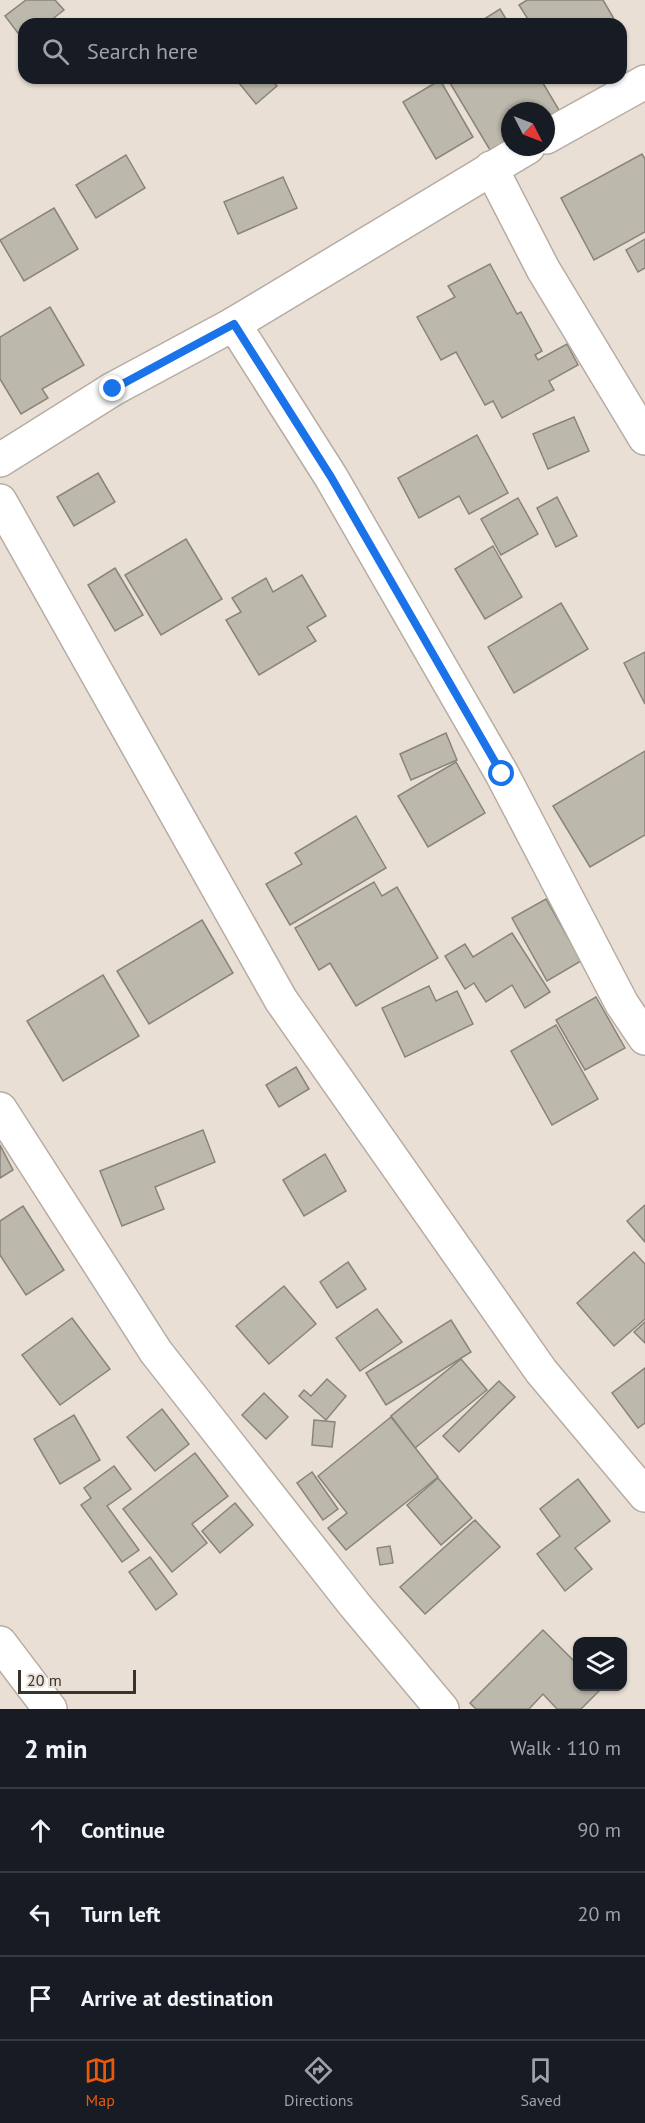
<!DOCTYPE html>
<meta charset="utf-8">
<style>
:root{--surface:#171b24;--page:#242831;--text:#f1f3f6;--muted:#9ea1a6;--line:#363941;--accent:#ea580c}
body{margin:0;font-family:"PT Sans",sans-serif;background:var(--page);color:var(--text)}
.controls{position:absolute;right:18px;bottom:18px;display:grid;overflow:hidden;border-radius:12px;box-shadow:0 2px 4px #0004}
.controls button{width:54px;height:54px;display:grid;place-items:center;padding:0;border:0;border-bottom:2px solid var(--line);background:var(--surface);color:var(--text);font:30px sans-serif}
.compass{position:absolute;left:501px;top:102px;width:54px;height:54px;border-radius:50%;background:var(--surface);box-shadow:0 2px 4px #0004;rotate:132deg}
.scale{position:absolute;left:18px;bottom:15px;width:118px;box-sizing:border-box;padding-left:6px;border:3px solid #37332f;border-top:0;font-size:16px;line-height:21px;white-space:nowrap;color:#37332f;-webkit-text-stroke:4px #eadfd5;paint-order:stroke}
.stop{position:absolute;width:18px;height:18px;margin:-14px;border:4px solid #1a73e8;border-radius:50%;background:#fff}
.stop.end{background:#1a73e8;border-color:#fff;box-shadow:0 2px 6px #0008}
.list{margin:0;padding:0;list-style:none}
h2{display:flex;justify-content:space-between;align-items:center;height:78px;margin:0;padding:0 24px;font-size:26px}
h2 small{font-size:20px;font-weight:400;color:var(--muted)}
.list li{display:grid;grid-template-columns:39px 1fr auto;gap:18px;align-items:center;box-sizing:border-box;height:84px;padding:0 24px;border-top:2px solid var(--line)}
.list b{display:block;font-size:22px;white-space:nowrap}
.list em{font-size:20px;font-style:normal;color:var(--muted)}
.icon{flex:none;width:33px;height:33px;fill:none;stroke:currentColor;stroke-width:2;stroke-linecap:round;stroke-linejoin:round}
.map{position:relative;flex:none;width:645px;height:1709px;overflow:hidden}
.search{position:absolute;background:var(--surface);box-shadow:0 2px 4px #0004;left:18px;right:18px;top:18px;height:66px;display:flex;align-items:center;gap:15px;box-sizing:border-box;padding:0 21px;border-radius:18px;color:var(--muted);font-size:22px}
.sheet{height:330px;background:var(--surface)}
nav{display:flex;justify-content:space-around;align-items:center;box-sizing:border-box;height:84px;border-top:2px solid var(--line);background:var(--surface);font-size:16px;color:var(--muted)}
nav a{display:grid;justify-items:center;gap:3px}
nav .on{color:var(--accent)}
.map>svg:first-child{display:block}
.building{fill:#bdb8ac;stroke:#898479;stroke-width:1.5}
.lines{fill:none;stroke-linecap:round;stroke-linejoin:round}
.minor-casing{stroke:#b7aca3;stroke-width:36}
.minor{stroke:#fff;stroke-width:33}
.route{stroke:#1a73e8;stroke-width:8}
</style>
<div class="map">
<svg width="645" height="1709" viewBox="0 0 645 1709">
<rect width="100%" height="100%" fill="#eadfd5"/>
<g class="building">
<path d="M 26,0 L 55,0 L 64,10 L 46,24 L 24,24 L 24,41 L 5,16 Z"/>
<path d="M 527,0 L 603,0 L 617,24 L 531,24 L 519,5 Z"/>
<path d="M 500,9 L 509,24 L 476,24 Z"/>
<path d="M 235,78 L 270,78 L 277,86 L 256,104 Z"/>
<path d="M 447,78 L 540,78 L 559,110 L 546,118 L 546,111 L 510,111 L 510,139 L 490,150 Z"/>
<path d="M 440,80 L 473,137 L 436,159 L 403,102 Z"/>
<path d="M 642,154 L 645,159 L 645,232 L 594,260 L 561,198 Z"/>
<path d="M 126,155 L 145,188 L 96,218 L 76,185 Z"/>
<path d="M 283,177 L 297,208 L 238,234 L 224,202 Z"/>
<path d="M 54,208 L 78,249 L 24,281 L 0,240 Z"/>
<path d="M 645,239 L 645,268 L 638,272 L 626,250 Z"/>
<path d="M 490,264 L 517,314 L 521,312 L 542,351 L 535,355 L 538,360 L 567,344 L 578,365 L 549,381 L 554,390 L 502,418 L 493,401 L 485,405 L 456,352 L 441,360 L 417,317 L 455,297 L 448,286 Z"/>
<path d="M 50,307 L 84,365 L 42,389 L 48,398 L 21,414 L 0,379 L 0,337 Z"/>
<path d="M 574,417 L 589,451 L 548,469 L 533,434 Z"/>
<path d="M 477,435 L 508,493 L 469,514 L 459,496 L 419,518 L 398,478 Z"/>
<path d="M 98,473 L 115,502 L 74,526 L 57,497 Z"/>
<path d="M 557,497 L 577,536 L 556,547 L 537,508 Z"/>
<path d="M 518,498 L 538,534 L 501,555 L 481,519 Z"/>
<path d="M 186,539 L 222,599 L 161,635 L 125,575 Z"/>
<path d="M 493,546 L 522,597 L 485,619 L 455,569 Z"/>
<path d="M 115,568 L 143,615 L 115,631 L 88,585 Z"/>
<path d="M 302,575 L 326,616 L 307,627 L 316,641 L 259,675 L 226,620 L 241,612 L 232,598 L 266,578 L 273,592 Z"/>
<path d="M 561,603 L 588,649 L 514,693 L 488,647 Z"/>
<path d="M 645,652 L 645,704 L 624,663 Z"/>
<path d="M 446,733 L 457,760 L 411,780 L 400,754 Z"/>
<path d="M 645,751 L 645,835 L 590,867 L 553,806 Z"/>
<path d="M 456,762 L 485,813 L 428,847 L 398,796 Z"/>
<path d="M 356,816 L 386,868 L 290,925 L 266,884 L 302,864 L 295,853 Z"/>
<path d="M 374,882 L 382,896 L 397,887 L 438,958 L 356,1006 L 330,963 L 319,970 L 295,928 Z"/>
<path d="M 546,899 L 581,961 L 547,981 L 512,918 Z"/>
<path d="M 202,920 L 233,973 L 149,1024 L 117,971 Z"/>
<path d="M 512,933 L 550,992 L 525,1008 L 512,985 L 486,1002 L 474,983 L 465,989 L 445,956 L 465,944 L 473,957 Z"/>
<path d="M 103,975 L 139,1036 L 63,1081 L 27,1021 Z"/>
<path d="M 429,986 L 436,1001 L 457,991 L 473,1024 L 405,1057 L 382,1008 Z"/>
<path d="M 596,997 L 625,1048 L 585,1070 L 556,1020 Z"/>
<path d="M 556,1025 L 598,1099 L 552,1125 L 511,1051 Z"/>
<path d="M 296,1067 L 309,1089 L 279,1107 L 266,1085 Z"/>
<path d="M 203,1130 L 215,1162 L 155,1187 L 164,1209 L 122,1226 L 100,1171 Z"/>
<path d="M 0,1145 L 13,1170 L 0,1178 Z"/>
<path d="M 325,1154 L 346,1191 L 304,1216 L 283,1180 Z"/>
<path d="M 645,1205 L 645,1242 L 627,1221 Z"/>
<path d="M 23,1206 L 64,1270 L 26,1295 L 0,1255 L 0,1221 Z"/>
<path d="M 634,1252 L 645,1264 L 645,1319 L 614,1346 L 577,1303 Z"/>
<path d="M 348,1262 L 366,1289 L 337,1308 L 320,1282 Z"/>
<path d="M 284,1286 L 316,1324 L 269,1364 L 236,1326 Z"/>
<path d="M 377,1309 L 402,1342 L 360,1371 L 336,1338 Z"/>
<path d="M 72,1318 L 110,1369 L 60,1405 L 22,1355 Z"/>
<path d="M 451,1320 L 471,1352 L 386,1405 L 366,1373 Z"/>
<path d="M 645,1322 L 645,1343 L 634,1332 Z"/>
<path d="M 461,1359 L 487,1390 L 415,1448 L 391,1416 Z"/>
<path d="M 645,1368 L 645,1423 L 638,1428 L 612,1393 Z"/>
<path d="M 327,1379 L 346,1396 L 326,1420 L 299,1396 L 304,1390 L 311,1396 Z"/>
<path d="M 499,1381 L 515,1397 L 459,1452 L 443,1436 Z"/>
<path d="M 264,1393 L 288,1417 L 266,1439 L 242,1415 Z"/>
<path d="M 162,1409 L 189,1444 L 155,1471 L 127,1437 Z"/>
<path d="M 74,1415 L 100,1460 L 60,1484 L 34,1439 Z"/>
<path d="M 391,1417 L 438,1477 L 346,1550 L 328,1528 L 347,1513 L 318,1476 Z"/>
<path d="M 314,1420 L 335,1422 L 332,1447 L 312,1445 Z"/>
<path d="M 195,1453 L 228,1496 L 192,1524 L 207,1543 L 172,1572 L 123,1509 Z"/>
<path d="M 114,1466 L 131,1489 L 107,1506 L 139,1550 L 122,1562 L 81,1505 L 91,1498 L 84,1488 Z"/>
<path d="M 312,1472 L 338,1509 L 323,1520 L 297,1483 Z"/>
<path d="M 438,1478 L 472,1518 L 441,1545 L 407,1505 Z"/>
<path d="M 578,1479 L 610,1521 L 575,1548 L 592,1569 L 565,1591 L 537,1554 L 560,1536 L 540,1509 Z"/>
<path d="M 235,1503 L 253,1525 L 220,1553 L 202,1531 Z"/>
<path d="M 475,1520 L 500,1547 L 425,1614 L 400,1587 Z"/>
<path d="M 390,1546 L 393,1563 L 380,1565 L 377,1548 Z"/>
<path d="M 150,1557 L 177,1594 L 156,1610 L 129,1572 Z"/>
<path d="M 543,1630 L 578,1665 L 578,1686 L 599,1686 L 601,1689 L 581,1709 L 557,1709 L 543,1694 L 529,1709 L 476,1709 L 470,1703 Z"/>
</g>
<g class="lines">
<defs>
<g id="minor">
<path d="M 546,137 L 645,82"/>
<path d="M 491,168 L 543,269 L 645,438"/>
<path d="M 234,324 L 331,477 L 502,774 L 622,1004 L 645,1038"/>
<path d="M 0,460 L 113,389 L 234,324 L 528,147"/>
<path d="M 0,501 L 281,1000 L 541,1371 L 645,1495"/>
<path d="M 0,1109 L 156,1352 L 354,1604 L 442,1709"/>
<path d="M 0,1643 L 50,1709"/>
</g>
</defs>
<use href="#minor" class="minor-casing"/>
<use href="#minor" class="minor"/>
</g>
<g class="lines">
<path class="route" d="M 113,389 L 234,324 L 331,477 L 502,774"/>
</g>
</svg>
<div class="controls">
<button><svg class="icon" aria-label="layers" viewBox="0 0 24 24"><path d="M12 4l9 5-9 5-9-5zM3 14l9 5 9-5"/></svg></button>
</div>
<svg class="compass" viewBox="-18 -18 36 36"><path d="M0-13l5 13h-10z" fill="#e53935"/><path d="M0 13l5-13h-10z" fill="#9ea1a6"/></svg>
<div class="scale">20 m</div>
<div class="stop" style="left:502px;top:774px"></div>
<div class="stop end" style="left:113px;top:389px"></div>
<div class="search"><svg class="icon" aria-label="search" viewBox="0 0 24 24"><circle cx="10" cy="10" r="6"/><path d="M15 15l6 6"/></svg>Search here</div>
</div>
<section class="sheet">
<h2>2 min<small>Walk · 110 m</small></h2>
<ul class="list">
<li><svg class="icon" aria-label="ahead" viewBox="0 0 24 24"><path d="M12 20V5M6 11l6-6 6 6"/></svg><div><b>Continue</b></div><em>90 m</em></li>
<li><svg class="icon" aria-label="left" viewBox="0 0 24 24"><path d="M17 20v-9H6M10 6l-5 5 5 5"/></svg><div><b>Turn left</b></div><em>20 m</em></li>
<li><svg class="icon" aria-label="arrive" viewBox="0 0 24 24"><path d="M6 21V4h12l-3 4 3 4H6"/></svg><div><b>Arrive at destination</b></div></li>
</ul>
</section>
<nav>
<a class="on"><svg class="icon" aria-label="map" viewBox="0 0 24 24"><path d="M3 6l6-2 6 2 6-2v14l-6 2-6-2-6 2zM9 4v14M15 6v14"/></svg>Map</a>
<a><svg class="icon" aria-label="directions" viewBox="0 0 24 24"><path d="M12 3l9 9-9 9-9-9zM9 14v-3h6M13 9l2 2-2 2"/></svg>Directions</a>
<a><svg class="icon" aria-label="saved" viewBox="0 0 24 24"><path d="M7 4h10v16l-5-4-5 4z"/></svg>Saved</a>
</nav>
